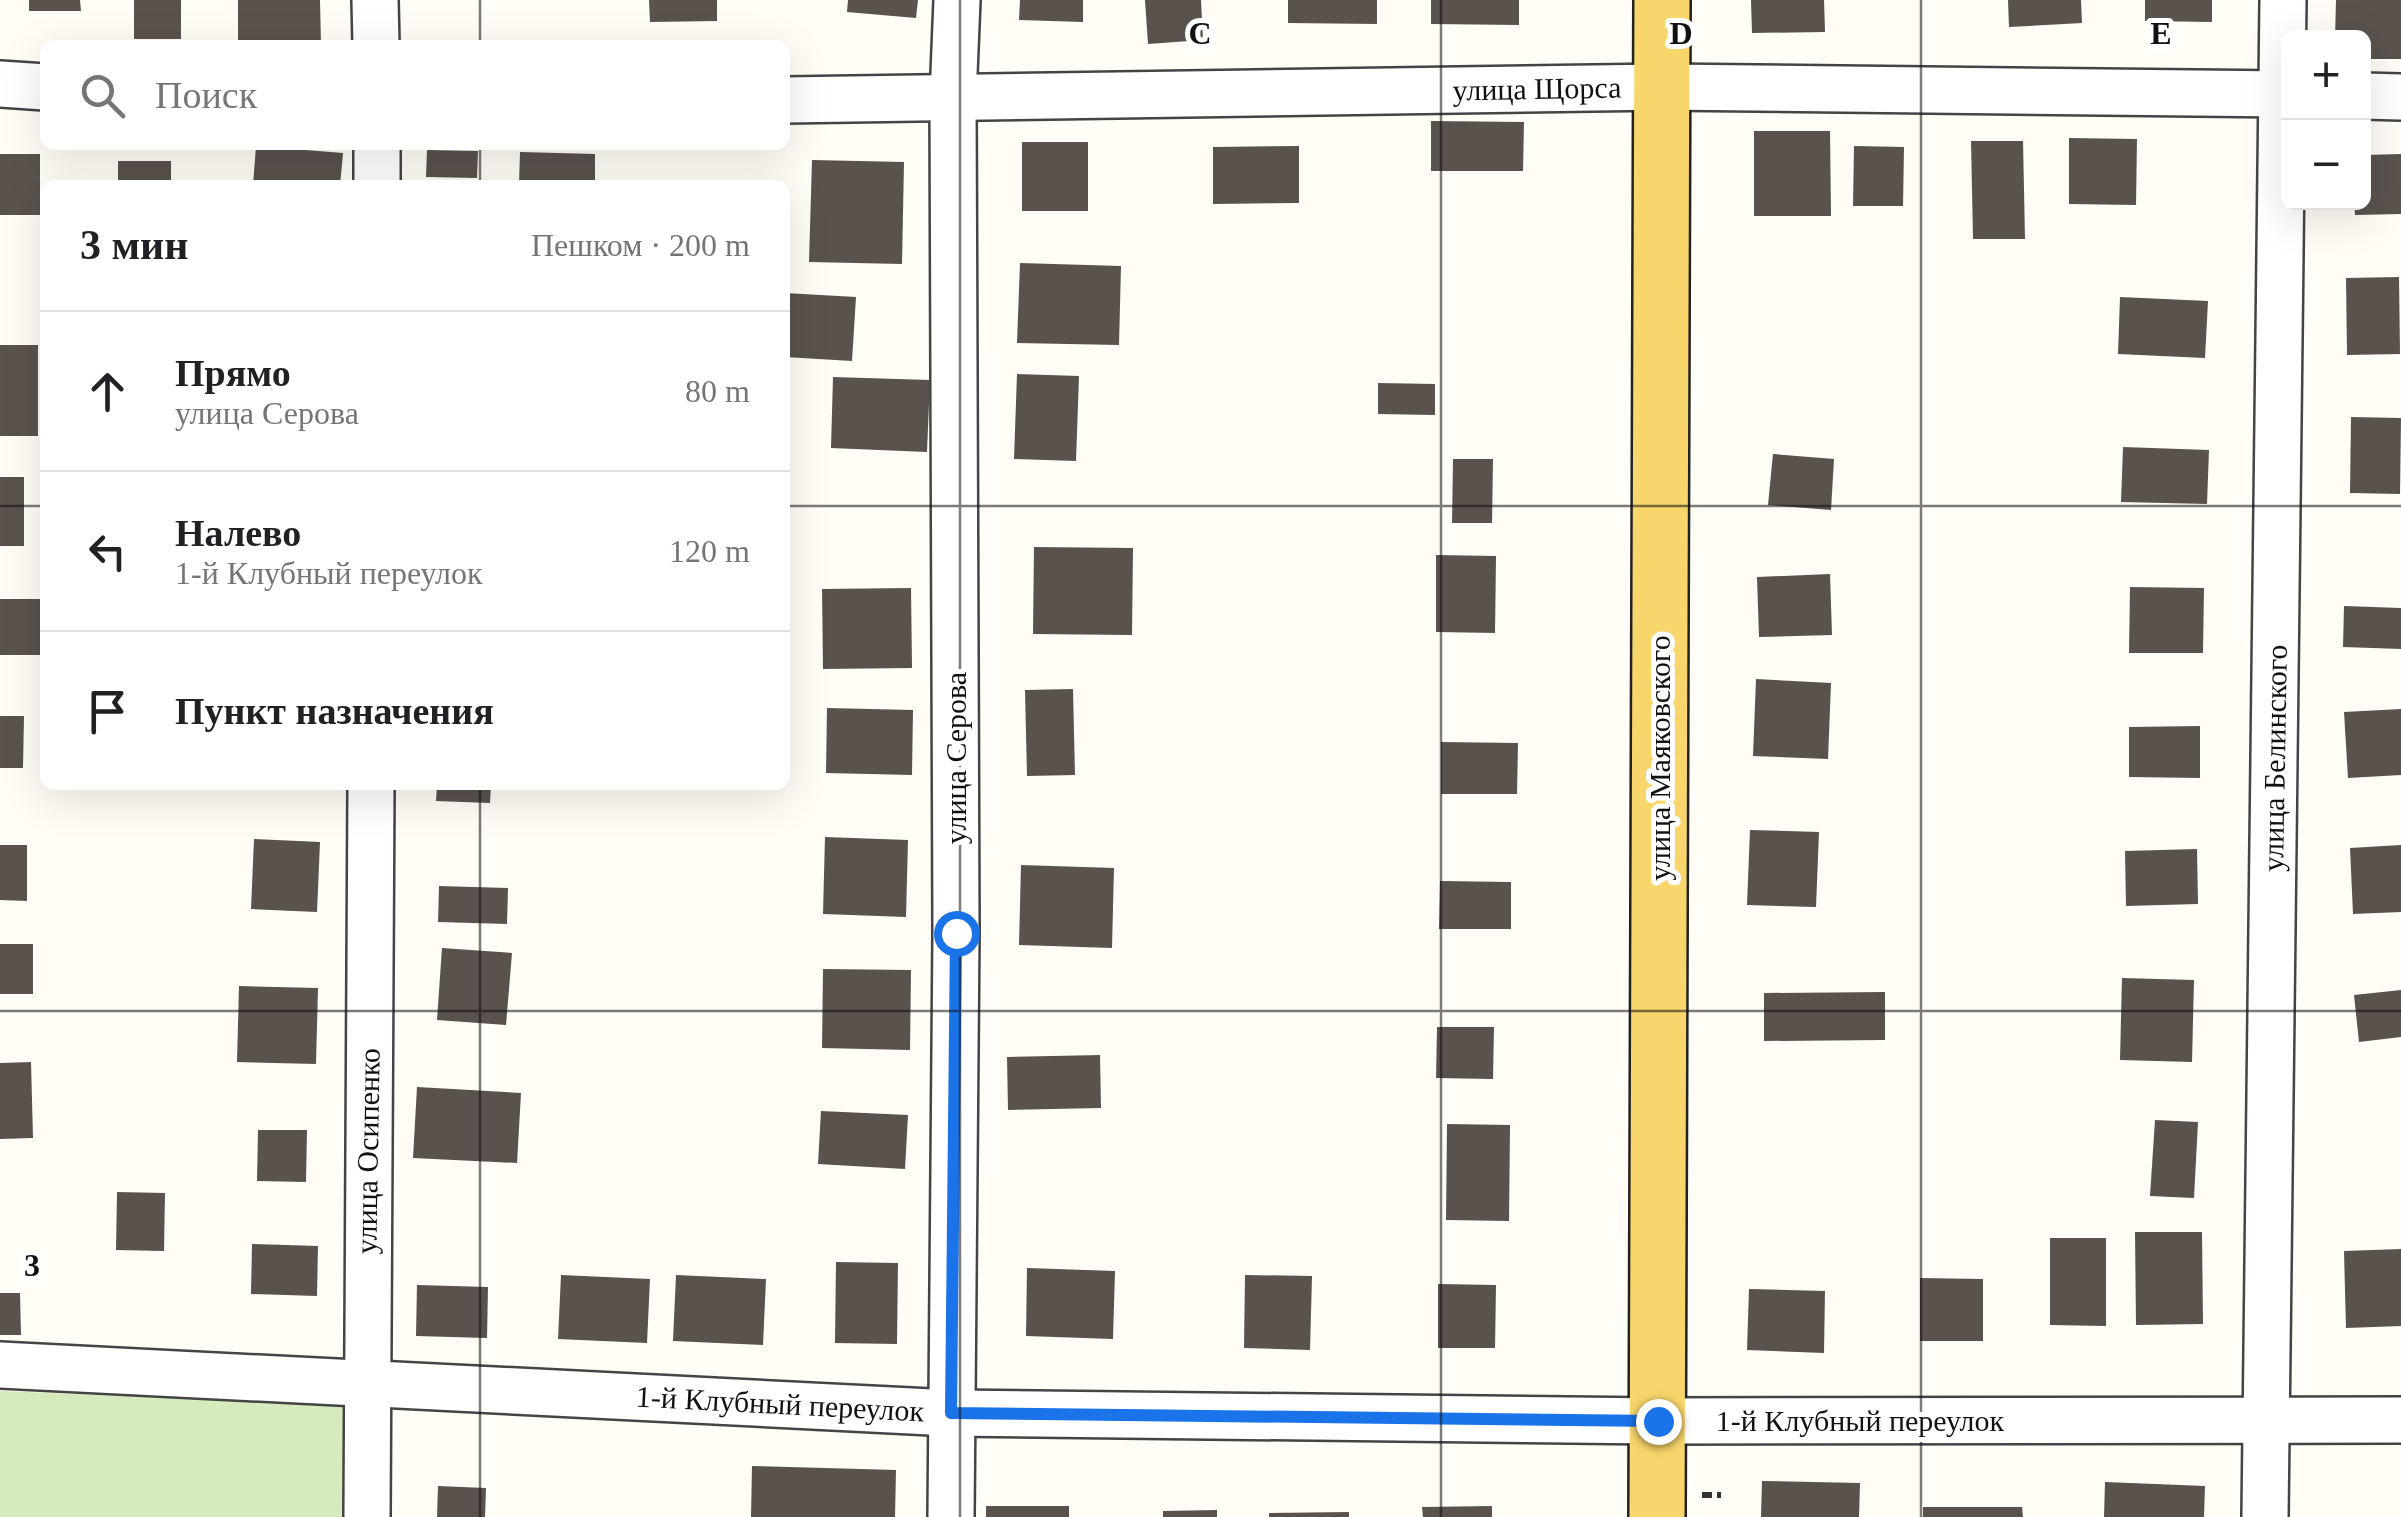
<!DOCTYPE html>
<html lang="ru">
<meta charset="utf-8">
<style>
:root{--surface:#fff;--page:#f6f6f6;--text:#202124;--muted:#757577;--line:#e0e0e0}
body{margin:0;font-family:Georgia,serif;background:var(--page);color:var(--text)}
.controls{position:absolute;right:30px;top:30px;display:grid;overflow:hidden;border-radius:15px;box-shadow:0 10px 40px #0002}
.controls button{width:90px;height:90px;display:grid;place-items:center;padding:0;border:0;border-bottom:2px solid var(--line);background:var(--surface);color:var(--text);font:50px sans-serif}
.stop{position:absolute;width:30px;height:30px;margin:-22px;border:8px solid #1a73e8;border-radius:50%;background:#fff}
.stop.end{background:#1a73e8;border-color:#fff;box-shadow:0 2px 10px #0008}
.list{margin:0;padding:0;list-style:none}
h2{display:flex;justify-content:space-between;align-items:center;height:130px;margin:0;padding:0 40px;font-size:42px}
h2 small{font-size:32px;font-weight:400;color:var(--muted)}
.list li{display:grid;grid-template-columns:65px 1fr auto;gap:30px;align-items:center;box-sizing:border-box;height:160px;padding:0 40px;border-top:2px solid var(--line)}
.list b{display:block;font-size:38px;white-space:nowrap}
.list p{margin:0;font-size:32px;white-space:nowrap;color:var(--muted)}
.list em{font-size:32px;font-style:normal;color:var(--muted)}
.icon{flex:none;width:55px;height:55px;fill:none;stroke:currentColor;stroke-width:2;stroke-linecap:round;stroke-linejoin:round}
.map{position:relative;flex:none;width:2401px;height:1517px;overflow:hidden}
.search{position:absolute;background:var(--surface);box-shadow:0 10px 40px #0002;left:40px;top:40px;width:750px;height:110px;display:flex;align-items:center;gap:25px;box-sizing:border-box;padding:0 35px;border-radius:15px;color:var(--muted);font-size:38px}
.panel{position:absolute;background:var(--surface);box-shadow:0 10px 40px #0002;left:40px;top:180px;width:750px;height:610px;border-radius:15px}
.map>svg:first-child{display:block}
.green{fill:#d5ebbd}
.building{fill:#5a524d}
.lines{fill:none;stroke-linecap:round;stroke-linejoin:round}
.minor-casing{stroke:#444;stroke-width:50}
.primary-casing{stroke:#222;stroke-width:60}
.path{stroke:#333;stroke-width:6;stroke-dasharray:10 5;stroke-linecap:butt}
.minor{stroke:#fff;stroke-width:45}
.primary{stroke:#f9d66b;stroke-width:55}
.route{stroke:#1a73e8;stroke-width:12}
.grid{fill:none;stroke:#111;stroke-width:2.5;stroke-opacity:0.55}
.labels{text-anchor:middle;stroke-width:10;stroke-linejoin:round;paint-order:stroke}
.street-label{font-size:30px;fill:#111;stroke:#fff}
.grid-label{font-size:32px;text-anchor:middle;font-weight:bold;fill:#111;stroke:#fff;stroke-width:10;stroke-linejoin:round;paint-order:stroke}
</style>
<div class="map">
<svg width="2401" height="1517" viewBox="0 0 2401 1517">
<rect width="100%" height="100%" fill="#fffdf5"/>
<path class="green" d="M 0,1391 L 347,1405 L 347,1517 L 0,1517 Z"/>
<g class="building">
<path d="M 29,0 L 80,0 L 81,11 L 29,11 Z"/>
<rect x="134" y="0" width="47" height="39"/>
<path d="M 238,0 L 320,0 L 321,45 L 238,45 Z"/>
<path d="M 649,0 L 717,0 L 717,21 L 650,22 Z"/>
<path d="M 848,0 L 918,0 L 916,18 L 847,12 Z"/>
<path d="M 1020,0 L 1083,0 L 1083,22 L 1019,20 Z"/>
<path d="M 1145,0 L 1201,0 L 1203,40 L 1148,44 Z"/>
<path d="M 1288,0 L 1377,0 L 1377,24 L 1288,23 Z"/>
<path d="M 1431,0 L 1519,0 L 1519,25 L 1431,24 Z"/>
<path d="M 1751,0 L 1824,0 L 1825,32 L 1752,33 Z"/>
<path d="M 2008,0 L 2081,0 L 2082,23 L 2009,27 Z"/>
<path d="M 2145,0 L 2212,0 L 2212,22 L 2145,21 Z"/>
<path d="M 2336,0 L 2401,0 L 2401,59 L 2364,59 L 2364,38 L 2335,38 Z"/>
<path d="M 1431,121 L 1524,122 L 1523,171 L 1431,171 Z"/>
<path d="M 1754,131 L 1830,131 L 1831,216 L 1754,216 Z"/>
<path d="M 2069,138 L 2137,139 L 2136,205 L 2069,204 Z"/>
<path d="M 1971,141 L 2023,141 L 2025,239 L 1973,239 Z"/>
<rect x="1022" y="142" width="66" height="69"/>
<path d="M 256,146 L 343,153 L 340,185 L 253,185 Z"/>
<path d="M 1299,146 L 1299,203 L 1213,204 L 1213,147 Z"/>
<path d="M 1854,146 L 1904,147 L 1903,206 L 1853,206 Z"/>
<path d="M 427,150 L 478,151 L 477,178 L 426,177 Z"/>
<path d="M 520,152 L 595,154 L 595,185 L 519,185 Z"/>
<rect x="0" y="154" width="40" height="61"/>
<path d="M 2401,154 L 2401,214 L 2355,215 L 2354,202 L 2364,202 L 2364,155 Z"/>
<path d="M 812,160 L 904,162 L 902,264 L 809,262 Z"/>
<rect x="118" y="161" width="53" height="24"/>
<path d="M 1020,263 L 1121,266 L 1119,345 L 1017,343 Z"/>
<path d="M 2399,277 L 2400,354 L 2347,355 L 2346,278 Z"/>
<path d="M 785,293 L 856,297 L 852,361 L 785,357 Z"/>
<path d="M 2120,297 L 2208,301 L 2205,358 L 2118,354 Z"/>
<rect x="0" y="345" width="38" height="91"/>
<path d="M 1017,374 L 1079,376 L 1076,461 L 1014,459 Z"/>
<path d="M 833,377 L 930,380 L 927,452 L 831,448 Z"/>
<path d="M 1378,383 L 1435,384 L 1435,415 L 1378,414 Z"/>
<path d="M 2351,417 L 2401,418 L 2400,494 L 2350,493 Z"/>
<path d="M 2123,447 L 2209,450 L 2207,504 L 2121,502 Z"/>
<path d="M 1773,454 L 1834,459 L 1831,510 L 1768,505 Z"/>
<path d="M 1453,459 L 1493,459 L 1492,523 L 1452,523 Z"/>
<rect x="0" y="477" width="24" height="69"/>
<path d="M 1034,547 L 1133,548 L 1132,635 L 1033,634 Z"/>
<path d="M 1436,555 L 1496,556 L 1495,633 L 1436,632 Z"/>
<path d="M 1830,574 L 1832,635 L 1759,637 L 1757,577 Z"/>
<path d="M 2130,587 L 2204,588 L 2203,653 L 2129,653 Z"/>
<path d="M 911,588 L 912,668 L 823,669 L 822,589 Z"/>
<rect x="0" y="599" width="45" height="56"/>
<path d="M 2344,606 L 2401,608 L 2401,649 L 2343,647 Z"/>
<path d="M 1756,679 L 1831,683 L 1828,759 L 1753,756 Z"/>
<path d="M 1073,689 L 1075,775 L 1027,776 L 1025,690 Z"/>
<path d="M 827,708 L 913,710 L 912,775 L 826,773 Z"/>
<path d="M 2401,709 L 2401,775 L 2348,778 L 2344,712 Z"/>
<path d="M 0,716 L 24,716 L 23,768 L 0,768 Z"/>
<path d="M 2200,726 L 2200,778 L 2129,777 L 2129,727 Z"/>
<path d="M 1441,742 L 1518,743 L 1517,794 L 1441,794 Z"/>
<path d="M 437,785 L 491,785 L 490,803 L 436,801 Z"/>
<path d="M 1750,830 L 1819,832 L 1816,907 L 1747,905 Z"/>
<path d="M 825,837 L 908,840 L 906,917 L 823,914 Z"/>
<path d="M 254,839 L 320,842 L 317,912 L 251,909 Z"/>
<path d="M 0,845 L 27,845 L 27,901 L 0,900 Z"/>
<path d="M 2401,845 L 2401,912 L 2353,914 L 2350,848 Z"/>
<path d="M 2197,849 L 2198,904 L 2126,906 L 2125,851 Z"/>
<path d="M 1021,865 L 1114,868 L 1112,948 L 1019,945 Z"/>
<path d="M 1440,881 L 1511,882 L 1511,929 L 1439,929 Z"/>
<path d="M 439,886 L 508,888 L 507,924 L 438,922 Z"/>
<rect x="0" y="944" width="33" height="50"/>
<path d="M 442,948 L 512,953 L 506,1025 L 437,1020 Z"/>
<path d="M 823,969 L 911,970 L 910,1050 L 822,1048 Z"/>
<path d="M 2122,978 L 2194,980 L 2192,1062 L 2120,1060 Z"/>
<path d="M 239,986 L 318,988 L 316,1064 L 237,1062 Z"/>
<path d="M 2401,990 L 2401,1037 L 2359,1042 L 2354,995 Z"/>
<path d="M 1885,992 L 1885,1040 L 1764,1041 L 1764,993 Z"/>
<path d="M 1437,1027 L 1494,1027 L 1493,1079 L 1436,1078 Z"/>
<path d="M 1100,1055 L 1101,1108 L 1008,1110 L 1007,1057 Z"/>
<path d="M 31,1062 L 33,1138 L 0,1139 L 0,1063 Z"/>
<path d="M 417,1087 L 521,1093 L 517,1163 L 413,1158 Z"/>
<path d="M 821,1111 L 908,1115 L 905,1169 L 818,1164 Z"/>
<path d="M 2155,1120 L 2198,1122 L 2194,1198 L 2150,1196 Z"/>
<path d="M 1447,1124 L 1510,1125 L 1509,1221 L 1446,1220 Z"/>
<path d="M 258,1130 L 307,1130 L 306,1182 L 257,1181 Z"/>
<path d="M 117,1192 L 165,1193 L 164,1251 L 116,1250 Z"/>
<path d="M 2135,1232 L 2202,1232 L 2203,1324 L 2136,1325 Z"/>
<path d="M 2050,1238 L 2106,1238 L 2106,1326 L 2050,1325 Z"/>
<path d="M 252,1244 L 318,1246 L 317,1296 L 251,1294 Z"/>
<path d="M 2401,1249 L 2401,1326 L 2346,1328 L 2344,1251 Z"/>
<path d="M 836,1262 L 898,1263 L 897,1344 L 835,1343 Z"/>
<path d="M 1027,1268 L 1115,1271 L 1113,1339 L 1026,1336 Z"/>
<path d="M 561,1275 L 650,1279 L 647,1343 L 558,1339 Z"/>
<path d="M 676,1275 L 766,1279 L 763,1345 L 673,1341 Z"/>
<path d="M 1245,1275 L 1312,1276 L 1310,1350 L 1244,1348 Z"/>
<path d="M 1920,1278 L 1983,1279 L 1983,1341 L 1920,1341 Z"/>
<path d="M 1438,1284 L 1496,1285 L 1495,1348 L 1438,1348 Z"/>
<path d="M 417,1285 L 488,1287 L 487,1338 L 416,1336 Z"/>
<path d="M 1749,1289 L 1825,1291 L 1824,1353 L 1747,1350 Z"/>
<path d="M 0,1293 L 20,1293 L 21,1335 L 0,1335 Z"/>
<path d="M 752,1466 L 896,1470 L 895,1517 L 751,1517 Z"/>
<path d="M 1762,1481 L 1860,1483 L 1859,1517 L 1761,1517 Z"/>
<path d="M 2105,1482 L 2205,1486 L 2204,1517 L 2104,1517 Z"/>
<path d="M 438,1486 L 486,1488 L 485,1517 L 437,1517 Z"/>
<rect x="986" y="1506" width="83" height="11"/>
<path d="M 1492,1506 L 1492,1517 L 1423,1517 L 1422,1507 Z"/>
<path d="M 1923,1507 L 2022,1507 L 2023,1517 L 1923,1517 Z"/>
<path d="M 1217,1510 L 1217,1517 L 1163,1517 L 1163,1511 Z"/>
<path d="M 1349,1512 L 1349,1517 L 1269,1517 L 1269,1513 Z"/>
</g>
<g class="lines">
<defs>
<g id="minor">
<path d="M 375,0 L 376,45"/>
<path d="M 0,84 L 45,87"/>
<path d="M 2364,96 L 2401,97"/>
<path d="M 785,100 L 1663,87 L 2288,94"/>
<path d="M 377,185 L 377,145"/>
<path d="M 0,1365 L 951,1413 L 1658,1421 L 2401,1420"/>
<path d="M 367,1517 L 371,785"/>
<path d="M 951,1517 L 956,933 L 953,98 L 957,0"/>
<path d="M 2265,1517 L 2283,0"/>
</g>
<path id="primary" d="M 1657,1517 L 1662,0"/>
</defs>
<use href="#minor" class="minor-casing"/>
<use href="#primary" class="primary-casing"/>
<path class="path" d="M 1702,1495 L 1721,1495"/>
<use href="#minor" class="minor"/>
<use href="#primary" class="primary"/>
</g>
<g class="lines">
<path class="route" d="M 956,933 L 951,1413 L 1658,1421"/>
</g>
<path class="grid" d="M 480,0 L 480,45M 960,0 L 960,1517M 1441,0 L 1441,1517M 1921,0 L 1921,1517M 480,145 L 480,185M 0,506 L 45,506M 785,506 L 2401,506M 480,785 L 480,1517M 0,1011 L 2401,1011"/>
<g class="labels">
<g class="street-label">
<text transform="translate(1537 89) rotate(-1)" y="10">улица Щорса</text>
<text transform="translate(956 758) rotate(-90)" y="10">улица Серова</text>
<text transform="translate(1660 758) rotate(-90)" y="10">улица Маяковского</text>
<text transform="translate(2275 758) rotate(-89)" y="10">улица Белинского</text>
<text transform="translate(368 1151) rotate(-89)" y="10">улица Осипенко</text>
<text transform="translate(780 1404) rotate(3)" y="10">1-й Клубный переулок</text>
<text x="1860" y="1431">1-й Клубный переулок</text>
</g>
</g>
<g class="grid-label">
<text x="1200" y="44">C</text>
<text x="1681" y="44">D</text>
<text x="2161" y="44">E</text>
<text x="32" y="1276">3</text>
</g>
</svg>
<div class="controls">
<button>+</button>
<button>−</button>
</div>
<div class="stop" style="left:956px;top:933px"></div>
<div class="stop end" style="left:1658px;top:1421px"></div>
<div class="search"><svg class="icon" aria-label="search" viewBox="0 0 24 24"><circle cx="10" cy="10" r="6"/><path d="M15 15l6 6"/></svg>Поиск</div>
<section class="panel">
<h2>3 мин<small>Пешком · 200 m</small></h2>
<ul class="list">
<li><svg class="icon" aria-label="ahead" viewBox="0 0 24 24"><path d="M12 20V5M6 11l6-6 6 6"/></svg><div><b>Прямо</b><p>улица Серова</p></div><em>80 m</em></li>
<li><svg class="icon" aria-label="left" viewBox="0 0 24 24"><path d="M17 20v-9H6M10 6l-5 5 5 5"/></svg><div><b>Налево</b><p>1-й Клубный переулок</p></div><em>120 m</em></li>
<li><svg class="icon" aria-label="arrive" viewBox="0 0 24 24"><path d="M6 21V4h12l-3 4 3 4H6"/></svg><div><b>Пункт назначения</b></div></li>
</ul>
</section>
</div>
